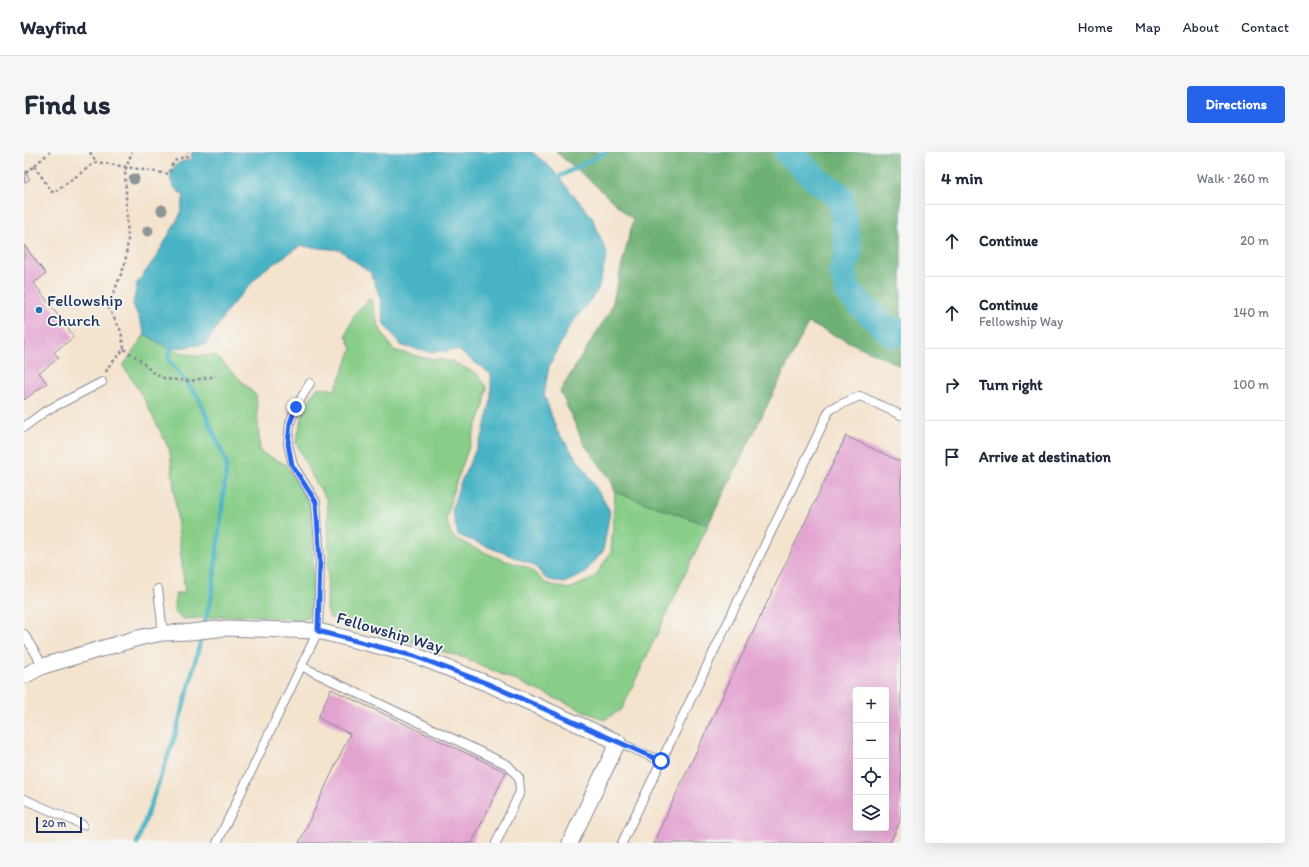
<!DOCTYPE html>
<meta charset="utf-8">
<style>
:root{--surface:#fff;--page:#f6f6f7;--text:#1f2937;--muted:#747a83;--line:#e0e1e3;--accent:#2563eb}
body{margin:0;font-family:Itim,sans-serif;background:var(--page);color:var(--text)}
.controls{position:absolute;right:12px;bottom:12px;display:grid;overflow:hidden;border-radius:4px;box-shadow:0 4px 16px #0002}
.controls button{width:36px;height:36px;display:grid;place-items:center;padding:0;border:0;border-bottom:1px solid var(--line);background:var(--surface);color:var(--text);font:20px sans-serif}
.scale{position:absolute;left:12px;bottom:10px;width:46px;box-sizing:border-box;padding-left:4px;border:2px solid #1b2f5e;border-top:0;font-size:11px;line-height:14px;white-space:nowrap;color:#1b2f5e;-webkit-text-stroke:3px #f6f6f2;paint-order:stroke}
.stop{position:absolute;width:12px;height:12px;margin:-9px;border:3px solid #2563eb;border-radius:50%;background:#fff}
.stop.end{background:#2563eb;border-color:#fff;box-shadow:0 1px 4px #0008}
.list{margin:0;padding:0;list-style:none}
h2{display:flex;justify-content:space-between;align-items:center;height:52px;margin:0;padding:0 16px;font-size:17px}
h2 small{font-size:13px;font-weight:400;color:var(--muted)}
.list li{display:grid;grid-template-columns:26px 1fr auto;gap:12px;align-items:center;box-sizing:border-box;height:72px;padding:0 16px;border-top:1px solid var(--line)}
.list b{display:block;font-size:15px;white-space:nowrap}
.list p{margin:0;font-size:13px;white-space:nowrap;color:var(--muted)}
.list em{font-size:13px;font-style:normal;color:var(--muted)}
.icon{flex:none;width:22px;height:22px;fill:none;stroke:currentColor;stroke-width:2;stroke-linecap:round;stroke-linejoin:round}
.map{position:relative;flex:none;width:877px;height:691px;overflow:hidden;border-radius:4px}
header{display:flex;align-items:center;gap:24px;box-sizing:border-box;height:56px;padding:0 20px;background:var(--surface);border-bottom:1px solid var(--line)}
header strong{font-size:19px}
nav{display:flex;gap:22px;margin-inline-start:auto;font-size:14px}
.intro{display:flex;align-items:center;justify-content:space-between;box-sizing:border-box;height:96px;padding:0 24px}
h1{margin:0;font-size:28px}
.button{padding:10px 18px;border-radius:4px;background:var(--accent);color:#fff;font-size:14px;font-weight:700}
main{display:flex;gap:24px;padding:0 24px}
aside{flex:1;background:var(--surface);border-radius:4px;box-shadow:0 4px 16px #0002}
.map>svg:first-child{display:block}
.green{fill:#88ce88;stroke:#527e73}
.forest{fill:#6eb174;stroke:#447069}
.water{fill:#47b3c4;stroke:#317191}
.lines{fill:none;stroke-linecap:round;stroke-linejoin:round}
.stream{stroke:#47b3c4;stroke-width:4.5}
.river{stroke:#47b3c4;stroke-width:27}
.building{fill:#e3a3d1;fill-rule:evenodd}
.service-casing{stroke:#888996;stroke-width:10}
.minor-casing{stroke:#888996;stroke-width:17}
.path{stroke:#888996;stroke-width:2.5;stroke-dasharray:3 3;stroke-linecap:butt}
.service{stroke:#fff;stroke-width:8}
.minor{stroke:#fff;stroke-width:15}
.tree{fill:#8c9695}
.route{stroke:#2563eb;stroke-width:5}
.poi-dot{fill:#1f6fb2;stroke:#f6f6f2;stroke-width:1.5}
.labels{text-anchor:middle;stroke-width:3.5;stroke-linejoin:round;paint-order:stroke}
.poi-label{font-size:17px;fill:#1b2f5e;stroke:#f6f6f2;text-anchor:start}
.street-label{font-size:17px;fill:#1b2f5e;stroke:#f6f6f2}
</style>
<header>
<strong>Wayfind</strong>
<nav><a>Home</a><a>Map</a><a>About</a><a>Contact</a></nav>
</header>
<div class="intro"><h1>Find us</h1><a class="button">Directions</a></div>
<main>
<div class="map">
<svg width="877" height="691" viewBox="0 0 877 691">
<rect width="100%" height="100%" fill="#f6f6f2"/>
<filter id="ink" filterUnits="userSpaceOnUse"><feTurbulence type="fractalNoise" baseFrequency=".025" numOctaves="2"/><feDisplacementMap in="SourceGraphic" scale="8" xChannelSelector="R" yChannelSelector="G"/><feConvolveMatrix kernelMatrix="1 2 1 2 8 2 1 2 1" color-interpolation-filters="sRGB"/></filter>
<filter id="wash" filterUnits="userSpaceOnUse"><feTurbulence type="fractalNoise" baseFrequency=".012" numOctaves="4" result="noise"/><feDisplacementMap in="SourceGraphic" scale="16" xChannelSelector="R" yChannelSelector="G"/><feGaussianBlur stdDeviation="0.9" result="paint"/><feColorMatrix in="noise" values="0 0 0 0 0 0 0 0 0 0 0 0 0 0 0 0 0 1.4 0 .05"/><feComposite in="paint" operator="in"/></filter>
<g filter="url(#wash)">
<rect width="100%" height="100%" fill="#f4e3cd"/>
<g class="green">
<path d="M 346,146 L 355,175 L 369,198 L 401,206 L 427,209 L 453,222 L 463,235 L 460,253 L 428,342 L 422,368 L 428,384 L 446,394 L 479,408 L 506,416 L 521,431 L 545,437 L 570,426 L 587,400 L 591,340 L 684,373 L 598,557 L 580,568 L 441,506 L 306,466 L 303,457 L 305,386 L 303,348 L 286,321 L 272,290 L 281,254 L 294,235 L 311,238 L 328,197 L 322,183 L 331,161 Z"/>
<path d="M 121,182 L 145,197 L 172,204 L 191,203 L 232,243 L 236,300 L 261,312 L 287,352 L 290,450 L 285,464 L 279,468 L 223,463 L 160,467 C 146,461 150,454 152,441 L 161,441 L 146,299 L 119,245 L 99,214 Z"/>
</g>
<path class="forest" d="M 532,0 L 877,0 L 877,214 L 784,171 L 684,373 L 591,340 L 587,328 L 560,292 L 536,239 L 587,157 L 609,68 L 569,31 Z"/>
<path class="water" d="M 168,0 L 508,0 L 526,15 L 568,65 L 583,102 L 574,138 L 545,175 L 525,214 L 520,242 L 533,279 L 563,321 L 586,359 L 579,399 L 560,422 L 540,431 L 522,427 L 510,413 L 434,383 L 428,357 L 436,332 L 459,282 L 467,248 L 467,222 L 434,198 L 405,200 L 378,194 L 360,172 L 356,145 L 347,121 L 316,98 L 276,94 L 240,118 L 205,156 L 182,192 L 145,197 L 121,182 L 109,152 L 113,131 L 132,105 L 156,63 L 160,43 C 139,33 143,9 167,8 Z"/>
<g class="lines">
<g class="stream">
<path d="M 529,28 L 582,0"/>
<path d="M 113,691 L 150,587 L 165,534 L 188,442 L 203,312 L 174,245 L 144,207 L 147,192"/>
</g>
<path class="river" d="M 764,0 L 793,28 L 816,44 L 825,101 L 818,119 L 825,142 L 869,182 L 877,179"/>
</g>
<g id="blocks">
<g class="building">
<path d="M 0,19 L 6,27 L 0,31 Z"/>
<path d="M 0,93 L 22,122 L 10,131 L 50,185 L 30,200 L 35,206 L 15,221 L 23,231 L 0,248 Z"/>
<path d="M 822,284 L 877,310 L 877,667 L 866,691 L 629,691 ZM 832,538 L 862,538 L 862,676 L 832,676 Z"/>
<path d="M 307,537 L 482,620 L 448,691 L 275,691 L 326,582 L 294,566 Z"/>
</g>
</g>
</g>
<g filter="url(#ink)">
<use href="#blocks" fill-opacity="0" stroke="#888996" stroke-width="1"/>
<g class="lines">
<defs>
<g id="service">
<path d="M 0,275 L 20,260 L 78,230"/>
<path d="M 134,437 L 139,481"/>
<path d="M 0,482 L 19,514"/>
<path d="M 277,514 L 484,613 L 495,626 L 496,640 L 472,691"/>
<path d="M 594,590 L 637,609"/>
<path d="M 0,647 L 59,673"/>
<path d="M 193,691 L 294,479 L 296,409 L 292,350 L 269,313 L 264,292 L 266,271 L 272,255 L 286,231"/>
<path d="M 598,691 L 806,257 L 836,244 L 877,263"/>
</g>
<path id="minor" d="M 0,524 L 19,514 L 114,486 L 139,481 L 166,480 L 202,476 L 294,479 L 390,503 L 462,531 L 594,590 L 546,691"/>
</defs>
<use href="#service" class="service-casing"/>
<use href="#minor" class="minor-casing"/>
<g class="path">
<path d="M 66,0 L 72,10"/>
<path d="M 10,14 L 29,41 L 72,10 L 145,22 C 149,8 150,8 164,4 L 164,0"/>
<path d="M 2,21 L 26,0"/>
<path d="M 100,197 L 116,208 L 128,220 L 142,227 L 165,229 L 192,224"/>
<path d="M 82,220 L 84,215 L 100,197 L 97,179 L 84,155 L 101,112 L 104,88 L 101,19 L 108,0"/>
</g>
<use href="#service" class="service"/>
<use href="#minor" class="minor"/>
</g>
<g class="tree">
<circle cx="110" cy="27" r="5.5"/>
<circle cx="138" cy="58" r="5.5"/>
<circle cx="124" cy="79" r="5.5"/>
</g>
</g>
<g class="lines" filter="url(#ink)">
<path class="route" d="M 272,255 L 266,271 L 264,292 L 268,313 L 292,350 L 296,409 L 294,479 L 390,504 L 462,531 L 637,609"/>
</g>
<circle class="poi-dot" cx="15" cy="158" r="4"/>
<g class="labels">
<g class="poi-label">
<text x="23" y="154">Fellowship<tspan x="23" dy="20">Church</tspan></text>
</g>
<g class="street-label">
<text transform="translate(366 480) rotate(16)" y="6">Fellowship Way</text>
</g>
</g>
</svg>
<div class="controls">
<button>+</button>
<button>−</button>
<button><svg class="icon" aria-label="locate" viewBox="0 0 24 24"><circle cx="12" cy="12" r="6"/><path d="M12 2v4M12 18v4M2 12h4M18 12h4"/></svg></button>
<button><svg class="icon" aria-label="layers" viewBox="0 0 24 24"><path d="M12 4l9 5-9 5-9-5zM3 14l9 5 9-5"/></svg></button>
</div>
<div class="scale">20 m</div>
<div class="stop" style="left:637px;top:609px"></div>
<div class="stop end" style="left:272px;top:255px"></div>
</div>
<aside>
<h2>4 min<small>Walk · 260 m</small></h2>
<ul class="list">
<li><svg class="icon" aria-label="ahead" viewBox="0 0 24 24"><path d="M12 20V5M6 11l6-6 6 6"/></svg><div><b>Continue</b></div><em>20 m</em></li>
<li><svg class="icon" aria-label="ahead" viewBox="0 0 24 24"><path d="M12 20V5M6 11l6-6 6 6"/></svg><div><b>Continue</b><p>Fellowship Way</p></div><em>140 m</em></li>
<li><svg class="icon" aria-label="right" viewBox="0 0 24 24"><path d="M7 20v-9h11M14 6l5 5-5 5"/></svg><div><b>Turn right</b></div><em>100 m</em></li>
<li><svg class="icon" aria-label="arrive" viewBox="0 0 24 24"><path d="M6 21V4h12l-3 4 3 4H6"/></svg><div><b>Arrive at destination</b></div></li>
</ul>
</aside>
</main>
